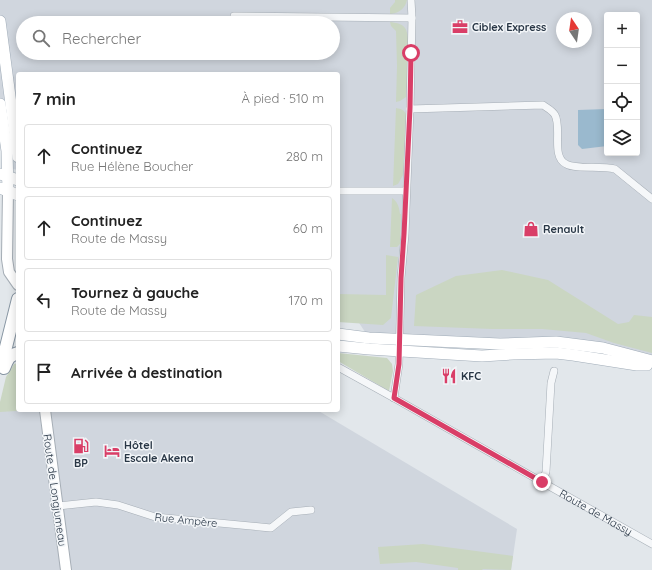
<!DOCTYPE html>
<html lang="fr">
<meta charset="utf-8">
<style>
:root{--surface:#fff;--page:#f6f6f6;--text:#222;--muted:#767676;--line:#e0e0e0}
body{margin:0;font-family:Quicksand,sans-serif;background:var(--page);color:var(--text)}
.controls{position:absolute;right:12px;top:12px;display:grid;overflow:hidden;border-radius:4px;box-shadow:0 2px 10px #0003}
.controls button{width:36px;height:36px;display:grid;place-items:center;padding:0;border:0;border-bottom:1px solid var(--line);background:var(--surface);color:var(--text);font:20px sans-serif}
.compass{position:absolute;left:556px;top:12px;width:36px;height:36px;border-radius:50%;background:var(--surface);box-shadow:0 2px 10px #0003;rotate:347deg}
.stop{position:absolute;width:12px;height:12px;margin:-9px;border:3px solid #d93e67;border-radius:50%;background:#fff}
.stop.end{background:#d93e67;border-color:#fff;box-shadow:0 1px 4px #0008}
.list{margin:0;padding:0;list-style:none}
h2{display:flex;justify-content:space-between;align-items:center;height:52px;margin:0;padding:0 16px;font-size:17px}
h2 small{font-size:13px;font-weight:400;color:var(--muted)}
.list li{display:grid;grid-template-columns:26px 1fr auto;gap:12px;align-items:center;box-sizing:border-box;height:64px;margin:0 8px 8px;padding:0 8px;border:1px solid var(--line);border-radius:4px}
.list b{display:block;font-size:15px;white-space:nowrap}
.list p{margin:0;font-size:13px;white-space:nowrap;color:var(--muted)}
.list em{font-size:13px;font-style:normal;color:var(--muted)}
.icon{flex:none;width:22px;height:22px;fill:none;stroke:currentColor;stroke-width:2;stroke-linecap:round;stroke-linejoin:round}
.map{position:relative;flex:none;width:652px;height:570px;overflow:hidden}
.search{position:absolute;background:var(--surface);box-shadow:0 2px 10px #0003;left:16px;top:16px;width:324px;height:44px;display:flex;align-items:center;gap:10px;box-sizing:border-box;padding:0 14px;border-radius:22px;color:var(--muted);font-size:15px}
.panel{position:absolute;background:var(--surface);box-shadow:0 2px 10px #0003;left:16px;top:72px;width:324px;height:340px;border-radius:4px}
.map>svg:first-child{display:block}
.built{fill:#d0d6de;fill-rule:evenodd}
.green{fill:#cad6c2}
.water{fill:#9ab9ce}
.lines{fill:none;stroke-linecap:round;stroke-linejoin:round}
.street-casing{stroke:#a6aeb6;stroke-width:8}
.secondary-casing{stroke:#a6aeb6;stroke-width:12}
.primary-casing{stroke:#a0acb8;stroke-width:12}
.highway-casing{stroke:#8896a3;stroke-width:14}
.street{stroke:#f5f7f9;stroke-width:7}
.secondary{stroke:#fff;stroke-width:10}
.primary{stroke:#fff;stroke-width:11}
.highway{stroke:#fff;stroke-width:12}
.route{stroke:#d93e67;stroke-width:5}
.labels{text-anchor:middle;stroke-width:3;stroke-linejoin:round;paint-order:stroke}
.poi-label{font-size:11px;font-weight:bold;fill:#283645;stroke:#f2f5f8;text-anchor:start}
.street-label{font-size:11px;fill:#283645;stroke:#f2f5f8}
</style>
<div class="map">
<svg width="652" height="570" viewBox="0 0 652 570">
<rect width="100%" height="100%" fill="#e2e7eb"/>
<g class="built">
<path d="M 0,0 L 652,0 L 652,361 L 603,348 L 369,338 L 348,306 L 338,305 L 338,74 L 18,74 L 18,170 L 9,168 L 0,128 ZM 607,15 L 637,15 L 637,153 L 607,153 ZM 562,18 L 586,18 L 586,42 L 562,42 ZM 23,23 L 333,23 L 333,53 L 23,53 Z"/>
<path d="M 0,404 L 18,410 L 317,410 L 517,529 L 511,570 L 0,570 Z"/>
</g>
<g class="green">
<path d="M 395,0 L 407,0 C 405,9 399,13 390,14 L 390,8 L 395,2 Z"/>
<path d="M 390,22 C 396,23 401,23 405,28 C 412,37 407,84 406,97 L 400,101 L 396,102 L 397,66 L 396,31 L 391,26 Z"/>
<path d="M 396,108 C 401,109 405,110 406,115 L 403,175 L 398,184 L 393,186 Z"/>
<path d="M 392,198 C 398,202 399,207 400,214 L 401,214 L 400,244 L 397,247 L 390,247 Z"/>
<path d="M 386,255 L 398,257 L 391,318 L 383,325 L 338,322 L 338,294 L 386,295 Z"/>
<path d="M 502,270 L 548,280 L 618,324 L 629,322 L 634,315 L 652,317 L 652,353 L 614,343 L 586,333 L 542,329 L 492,329 L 414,326 L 416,295 L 456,276 Z"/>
<path d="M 338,353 L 387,358 L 392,364 L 393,371 L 389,391 L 338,361 Z"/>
<path d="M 18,363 L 18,410 L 33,410 L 0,412 L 0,402 L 6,377 L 14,364 Z"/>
<path d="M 423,544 L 513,556 L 511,570 L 483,569 L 482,570 L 458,570 L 458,568 L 416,562 L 380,564 L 378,547 Z"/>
</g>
<path class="water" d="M 607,109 L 607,146 L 582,149 L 578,145 L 578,110 Z"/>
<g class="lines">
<defs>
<g id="street">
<path d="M 234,16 L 412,18"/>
<path d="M 410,109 L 543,105 C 547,108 552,110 555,115 C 562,128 551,157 566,164 C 577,170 600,165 615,169 L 652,199"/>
<path d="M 338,191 L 406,191"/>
<path id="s1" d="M 338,367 L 394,398 L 542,482 L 652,544"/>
<path d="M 394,398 L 399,364 L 401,278 L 405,234 L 410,109 L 412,18 L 411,0"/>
<path d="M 542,482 L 546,472 L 551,383 L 554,371"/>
<path d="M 58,506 L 96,502 L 118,505 L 155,517 L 271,528 L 291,512 L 311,510"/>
</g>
<g id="secondary">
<path d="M 8,191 L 7,259 L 9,272 L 18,285"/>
<path d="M 45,410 L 66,570"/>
</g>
<g id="primary">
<path d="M 0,21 L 18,157"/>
<path d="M 0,104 L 7,151 L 8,191"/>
<path d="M 0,174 L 18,180"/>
<path d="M 0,188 L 18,195"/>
<path d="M 338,334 L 369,338 L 500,344 L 556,342 L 603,348 L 652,361"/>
<path d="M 338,346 L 369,349 L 482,356 L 513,354 L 556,353 L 573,355 L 637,365 L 647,365"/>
</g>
<g id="highway">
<path d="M 0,366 L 4,355 L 18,299"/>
<path d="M 4,368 C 8,359 8,356 18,353"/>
</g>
</defs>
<use href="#street" class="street-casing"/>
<use href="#secondary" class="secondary-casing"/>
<use href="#primary" class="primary-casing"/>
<use href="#highway" class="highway-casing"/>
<use href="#street" class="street"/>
<use href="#secondary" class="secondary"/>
<use href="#primary" class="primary"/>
<use href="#highway" class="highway"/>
</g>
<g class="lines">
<path class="route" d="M 411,53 L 410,108 L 404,234 L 401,278 L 399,364 L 394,398 L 542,482"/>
</g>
<defs>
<symbol id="office-bare" viewBox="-9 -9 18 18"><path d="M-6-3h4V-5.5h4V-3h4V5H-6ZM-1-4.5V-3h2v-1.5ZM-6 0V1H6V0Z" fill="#d93e67" stroke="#f2f5f8" stroke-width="2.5" paint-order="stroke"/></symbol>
<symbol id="shop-bare" viewBox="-9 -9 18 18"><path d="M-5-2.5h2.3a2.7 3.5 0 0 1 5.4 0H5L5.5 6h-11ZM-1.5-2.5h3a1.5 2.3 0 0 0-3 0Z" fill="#d93e67" stroke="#f2f5f8" stroke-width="2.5" paint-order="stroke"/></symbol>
<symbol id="restaurant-bare" viewBox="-9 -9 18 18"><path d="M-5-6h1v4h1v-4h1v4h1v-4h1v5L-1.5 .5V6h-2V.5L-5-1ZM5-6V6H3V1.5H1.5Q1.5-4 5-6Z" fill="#d93e67" stroke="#f2f5f8" stroke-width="2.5" paint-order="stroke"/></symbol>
<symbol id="fuel-bare" viewBox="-9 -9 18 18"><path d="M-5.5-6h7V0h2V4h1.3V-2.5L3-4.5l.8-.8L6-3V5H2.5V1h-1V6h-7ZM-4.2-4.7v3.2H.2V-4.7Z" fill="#d93e67" stroke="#f2f5f8" stroke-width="2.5" paint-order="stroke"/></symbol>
<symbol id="hotel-bare" viewBox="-9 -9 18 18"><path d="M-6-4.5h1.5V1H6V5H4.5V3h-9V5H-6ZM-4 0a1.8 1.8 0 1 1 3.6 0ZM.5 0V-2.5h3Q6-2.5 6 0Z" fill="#d93e67" stroke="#f2f5f8" stroke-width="2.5" paint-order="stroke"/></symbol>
</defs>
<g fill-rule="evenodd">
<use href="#office-bare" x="449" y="16" width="22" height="22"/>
<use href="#shop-bare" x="520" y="218" width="22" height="22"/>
<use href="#restaurant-bare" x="438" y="365" width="22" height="22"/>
<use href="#fuel-bare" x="70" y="435" width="22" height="22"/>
<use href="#hotel-bare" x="101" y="440" width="22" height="22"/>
</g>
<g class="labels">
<g class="poi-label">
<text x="472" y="31">Ciblex Express</text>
<text x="543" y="233">Renault</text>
<text x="461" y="380">KFC</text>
<text x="124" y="449">Hôtel<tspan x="124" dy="13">Escale Akena</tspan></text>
<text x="81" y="467" text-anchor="middle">BP</text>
</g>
<g class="street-label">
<text transform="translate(55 490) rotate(82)" y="4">Route de Longjumeau</text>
<text dy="4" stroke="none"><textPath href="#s1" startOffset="296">Route de Massy</textPath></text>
<text transform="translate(186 520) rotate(6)" y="4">Rue Ampère</text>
</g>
</g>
</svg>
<div class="controls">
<button>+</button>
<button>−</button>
<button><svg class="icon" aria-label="locate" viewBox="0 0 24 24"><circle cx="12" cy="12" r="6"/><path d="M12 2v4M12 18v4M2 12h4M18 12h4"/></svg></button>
<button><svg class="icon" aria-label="layers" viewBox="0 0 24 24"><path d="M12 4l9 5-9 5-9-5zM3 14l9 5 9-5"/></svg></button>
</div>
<svg class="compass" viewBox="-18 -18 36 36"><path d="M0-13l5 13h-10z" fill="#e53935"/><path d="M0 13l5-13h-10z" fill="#767676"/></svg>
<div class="stop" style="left:411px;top:53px"></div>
<div class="stop end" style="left:542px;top:482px"></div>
<div class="search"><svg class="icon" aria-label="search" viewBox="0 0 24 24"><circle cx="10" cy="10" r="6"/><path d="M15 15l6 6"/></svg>Rechercher</div>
<section class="panel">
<h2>7 min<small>À pied · 510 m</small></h2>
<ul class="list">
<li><svg class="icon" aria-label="ahead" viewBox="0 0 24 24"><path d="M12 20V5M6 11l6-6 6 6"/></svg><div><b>Continuez</b><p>Rue Hélène Boucher</p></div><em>280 m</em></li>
<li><svg class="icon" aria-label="ahead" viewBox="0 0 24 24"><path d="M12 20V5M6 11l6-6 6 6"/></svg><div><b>Continuez</b><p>Route de Massy</p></div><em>60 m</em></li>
<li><svg class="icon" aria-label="left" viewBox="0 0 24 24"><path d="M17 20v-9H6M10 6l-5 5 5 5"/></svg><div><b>Tournez à gauche</b><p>Route de Massy</p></div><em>170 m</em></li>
<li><svg class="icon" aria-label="arrive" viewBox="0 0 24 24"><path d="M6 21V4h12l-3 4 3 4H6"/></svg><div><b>Arrivée à destination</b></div></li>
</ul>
</section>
</div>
